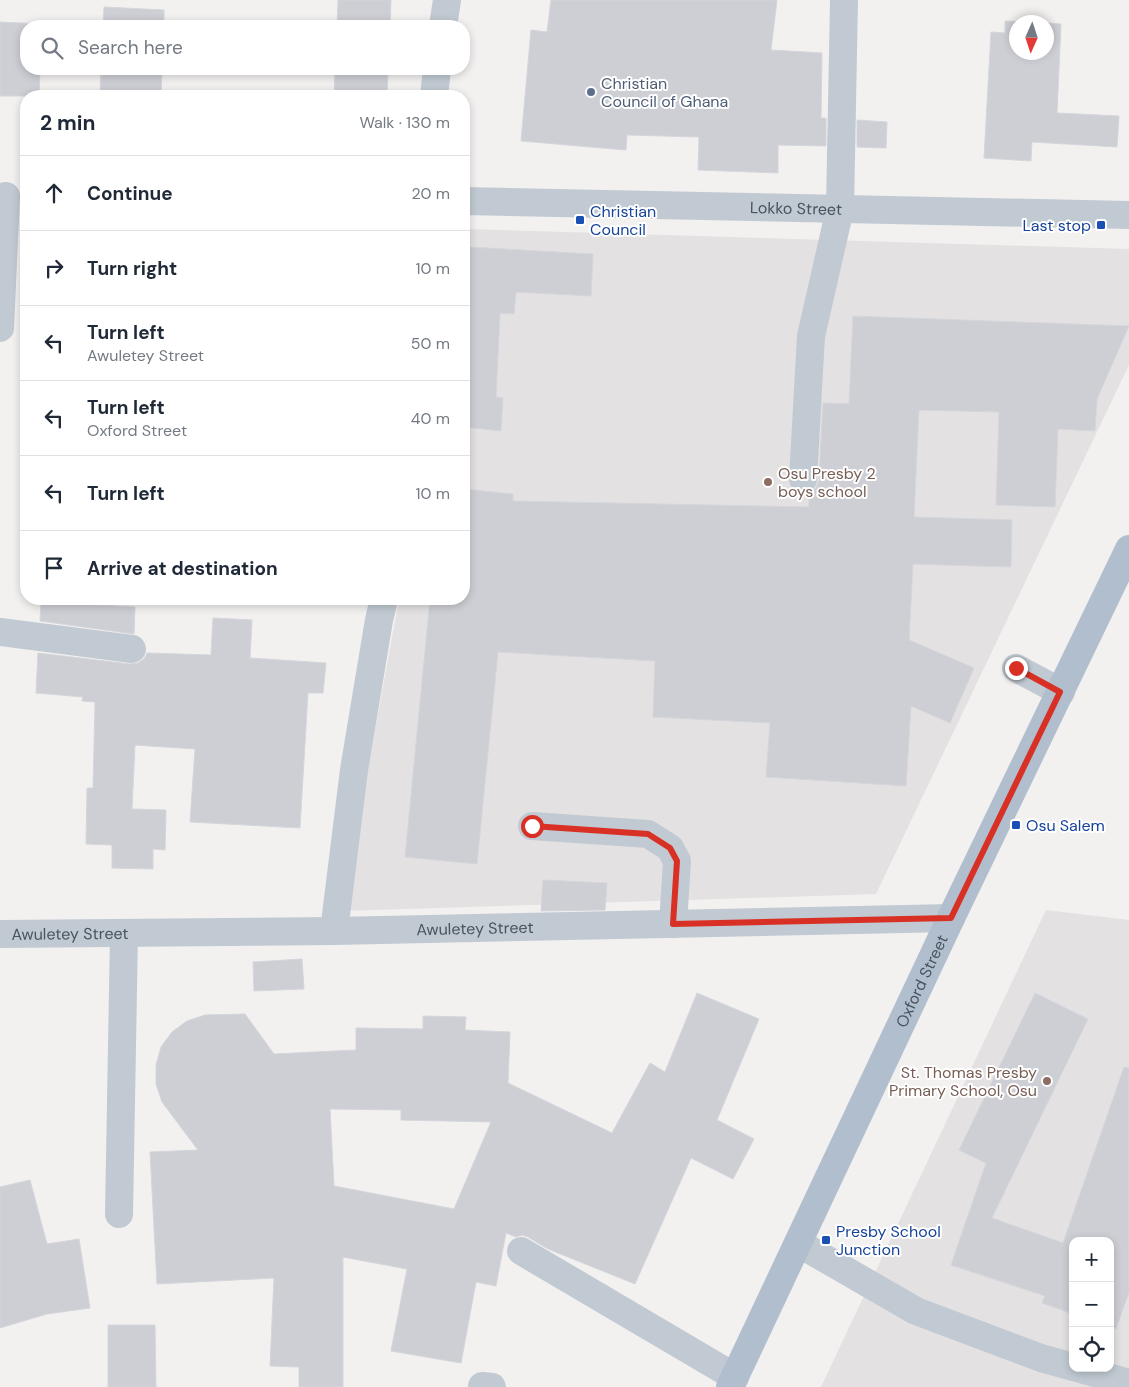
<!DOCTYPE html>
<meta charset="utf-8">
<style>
:root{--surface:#fff;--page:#f6f6f7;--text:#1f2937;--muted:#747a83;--line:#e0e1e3}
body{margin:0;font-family:"DM Sans",sans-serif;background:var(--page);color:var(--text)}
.controls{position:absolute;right:15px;bottom:15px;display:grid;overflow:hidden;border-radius:10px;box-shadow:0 2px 8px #0003}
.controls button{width:45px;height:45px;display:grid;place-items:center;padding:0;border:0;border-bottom:1px solid var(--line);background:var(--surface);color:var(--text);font:25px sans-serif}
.compass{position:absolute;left:1009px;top:15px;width:45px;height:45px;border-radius:50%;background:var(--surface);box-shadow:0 2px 8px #0003;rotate:183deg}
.stop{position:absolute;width:15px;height:15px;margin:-11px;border:4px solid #d93025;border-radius:50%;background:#fff}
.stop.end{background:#d93025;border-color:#fff;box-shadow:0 1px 5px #0008}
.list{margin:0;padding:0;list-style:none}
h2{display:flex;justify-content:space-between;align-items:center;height:65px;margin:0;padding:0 20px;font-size:21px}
h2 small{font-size:16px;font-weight:400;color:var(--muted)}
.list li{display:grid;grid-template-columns:32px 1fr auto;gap:15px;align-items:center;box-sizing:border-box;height:75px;padding:0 20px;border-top:1px solid var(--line)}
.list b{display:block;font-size:19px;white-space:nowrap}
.list p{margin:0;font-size:16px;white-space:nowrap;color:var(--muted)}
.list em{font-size:16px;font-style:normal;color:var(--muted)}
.icon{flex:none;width:28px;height:28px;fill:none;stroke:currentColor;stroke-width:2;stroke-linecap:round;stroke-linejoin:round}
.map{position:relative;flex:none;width:1129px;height:1387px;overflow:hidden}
.search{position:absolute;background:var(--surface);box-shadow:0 2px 8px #0003;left:20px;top:20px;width:450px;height:55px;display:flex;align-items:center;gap:12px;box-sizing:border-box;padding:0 18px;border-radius:20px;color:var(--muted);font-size:19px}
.panel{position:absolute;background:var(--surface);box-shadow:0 2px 8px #0003;left:20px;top:90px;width:450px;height:515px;border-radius:20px}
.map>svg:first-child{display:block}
.education{fill:#e4e1e2;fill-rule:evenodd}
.building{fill:#cdcfd5;stroke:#d4d6db;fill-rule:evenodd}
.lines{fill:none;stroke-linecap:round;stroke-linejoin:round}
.minor{stroke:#c1cad2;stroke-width:28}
.major{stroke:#b0bece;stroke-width:28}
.route{stroke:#d93025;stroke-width:6}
.service-dot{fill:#5c6f8a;stroke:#fff;stroke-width:2}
.transit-dot{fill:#1a4fb4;stroke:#fff;stroke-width:2}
.education-dot{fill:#8d6e63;stroke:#fff;stroke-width:2}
.labels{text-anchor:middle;stroke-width:4;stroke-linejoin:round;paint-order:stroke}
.service-label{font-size:16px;fill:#4e5e75;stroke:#fff;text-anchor:start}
.street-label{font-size:16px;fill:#48535e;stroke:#fff}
.transit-label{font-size:16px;fill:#164399;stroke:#fff;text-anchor:start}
.education-label{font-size:16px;fill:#785e54;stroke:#fff;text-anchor:start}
</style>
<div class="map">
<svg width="1129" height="1387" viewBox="0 0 1129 1387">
<rect width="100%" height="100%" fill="#f3f0f0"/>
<g class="education">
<path d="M 467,229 L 1129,249 L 1129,365 L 876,894 L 342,911 L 399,599 L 464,599 L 464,247 Z"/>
<path d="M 1046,910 L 1129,920 L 1129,1387 L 821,1387 ZM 1073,1241 L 1110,1241 L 1110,1368 L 1073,1368 Z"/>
</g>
<g class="building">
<path d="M 338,0 L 391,0 L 390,26 L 337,26 Z"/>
<path d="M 551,0 L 777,0 L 771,50 L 822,53 L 821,118 L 826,118 L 826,146 L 778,145 L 778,173 L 698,170 L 699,137 L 627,135 L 626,150 L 521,141 L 531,30 L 547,32 Z"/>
<path d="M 104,7 L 164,10 L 164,26 L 103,26 Z"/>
<path d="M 1005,21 L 1042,22 L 1016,22 L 1016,52 L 1046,52 L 1046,23 L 1061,24 L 1057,113 L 1119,116 L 1117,147 L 1032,142 L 1031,161 L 984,158 L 991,32 L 1005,33 Z"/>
<path d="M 0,22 L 43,24 L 43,26 L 26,26 L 26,69 L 40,69 L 39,96 L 0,96 Z"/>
<path d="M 101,69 L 162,69 L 161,96 L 100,96 Z"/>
<path d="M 335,69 L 388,69 L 387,96 L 334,96 Z"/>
<path d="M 857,120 L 887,122 L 886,148 L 857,147 Z"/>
<path d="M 469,247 L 593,254 L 591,296 L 516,292 L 514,314 L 500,313 L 496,397 L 503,398 L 501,431 L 464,427 L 464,314 L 466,314 Z"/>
<path d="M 853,316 L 1129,326 L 1097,399 L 1095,431 L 1058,429 L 1055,507 L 996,505 L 999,412 L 919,410 L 914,517 L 1012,520 L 1011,567 L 913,564 L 909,640 L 974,668 L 950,723 L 911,706 L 906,786 L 766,777 L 770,723 L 653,717 L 655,661 L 498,652 L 477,864 L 405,857 L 430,599 L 464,599 L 464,489 L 513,494 L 513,501 L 809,507 L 809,493 L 816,488 L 819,480 L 823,403 L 849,404 Z"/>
<path d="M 41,602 L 135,607 L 134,634 L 40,621 Z"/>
<path d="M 213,618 L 252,620 L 250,658 L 326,663 L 323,693 L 308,693 L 300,828 L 190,822 L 195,749 L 135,745 L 132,809 L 166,810 L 165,850 L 153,849 L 153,869 L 112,868 L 112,845 L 86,844 L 87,788 L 93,788 L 95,702 L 82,701 L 83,697 L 36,693 L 38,653 L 130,664 L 138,663 L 144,659 L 147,653 L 211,655 Z"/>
<path d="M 543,880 L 607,883 L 605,910 L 541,911 Z"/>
<path d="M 302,959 L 304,989 L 254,991 L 253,962 Z"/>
<path d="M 697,993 L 759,1019 L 717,1120 L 754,1139 L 733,1179 L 691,1158 L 635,1284 L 548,1249 L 528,1237 L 522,1235 L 516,1237 L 506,1233 L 496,1286 L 476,1282 L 461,1363 L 391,1351 L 407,1269 L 343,1257 L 343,1387 L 299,1387 L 299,1367 L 270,1366 L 274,1278 L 157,1284 L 150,1152 L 198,1150 L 162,1102 L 156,1084 L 156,1065 L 161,1047 L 172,1032 L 187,1021 L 205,1015 L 245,1014 L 274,1054 L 356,1050 L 356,1028 L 423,1029 L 423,1016 L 466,1017 L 465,1030 L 510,1032 L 508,1083 L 612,1133 L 650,1063 L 665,1072 ZM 330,1109 L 401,1110 L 401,1120 L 491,1122 L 454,1209 L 334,1186 Z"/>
<path d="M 1035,993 L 1088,1019 L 992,1218 L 1063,1243 L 1124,1067 L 1129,1068 L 1129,1292 L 1116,1329 L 1110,1327 L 1110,1241 L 1073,1241 L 1073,1314 L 1042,1303 L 1045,1296 L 951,1265 L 986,1163 L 959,1150 Z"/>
<path d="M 30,1180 L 47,1244 L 79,1239 L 90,1308 L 47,1314 L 0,1328 L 0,1187 Z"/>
<path d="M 108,1325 L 155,1325 L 156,1387 L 108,1387 Z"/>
</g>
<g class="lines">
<g class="minor">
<path d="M 443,26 L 447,0"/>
<path d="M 434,96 L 437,69"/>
<path id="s1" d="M 464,201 L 1129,215"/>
<path d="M 0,328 L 6,196"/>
<path d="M 803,479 L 811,336 L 840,209 L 844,0"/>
<path d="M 0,632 L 132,649"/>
<path d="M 1016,668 L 1061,692"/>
<path d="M 532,826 L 648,834 L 670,848 L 677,861 L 673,924"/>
<path d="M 334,931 L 354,770 L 379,620 L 384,599"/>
<path id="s2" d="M 0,934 L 334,931 L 951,918"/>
<path d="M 119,1214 L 124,933"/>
<path d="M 798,1243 L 916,1311 L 1041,1358 L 1073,1367"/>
<path d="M 521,1251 L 735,1377"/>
<path d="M 1077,1368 L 1129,1383"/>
<path d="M 482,1386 L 492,1387"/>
</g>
<path class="major" id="s3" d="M 730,1387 L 951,918 L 1129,549"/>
</g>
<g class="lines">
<path class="route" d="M 532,826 L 648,834 L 670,848 L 677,861 L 673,924 L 951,918 L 1060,692 L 1016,668"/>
</g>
<circle class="service-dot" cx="591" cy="92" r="5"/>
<g class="transit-dot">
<rect x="575" y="215" width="10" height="10" rx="2.5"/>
<rect x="1096" y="220" width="10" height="10" rx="2.5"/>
<rect x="1011" y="820" width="10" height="10" rx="2.5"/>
<rect x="821" y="1235" width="10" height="10" rx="2.5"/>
</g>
<g class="education-dot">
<circle cx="768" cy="482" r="5"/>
<circle cx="1047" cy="1081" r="5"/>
</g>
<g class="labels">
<g class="service-label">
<text x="601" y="89">Christian<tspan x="601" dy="18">Council of Ghana</tspan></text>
</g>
<g class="street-label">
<text dy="6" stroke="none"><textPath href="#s1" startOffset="332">Lokko Street</textPath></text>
<text dy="6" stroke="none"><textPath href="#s2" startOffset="475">Awuletey Street</textPath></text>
<text dy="6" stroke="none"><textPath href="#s2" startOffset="70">Awuletey Street</textPath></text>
<text dy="6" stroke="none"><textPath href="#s3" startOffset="449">Oxford Street</textPath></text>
</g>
<g class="transit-label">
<text x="590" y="217">Christian<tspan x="590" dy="18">Council</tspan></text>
<text x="1091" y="231" text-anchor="end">Last stop</text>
<text x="1026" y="831">Osu Salem</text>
<text x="836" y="1237">Presby School<tspan x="836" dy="18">Junction</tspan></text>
</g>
<g class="education-label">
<text x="778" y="479">Osu Presby 2<tspan x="778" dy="18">boys school</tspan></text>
<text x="1037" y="1078" text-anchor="end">St. Thomas Presby<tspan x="1037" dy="18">Primary School, Osu</tspan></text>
</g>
</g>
</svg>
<div class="controls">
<button>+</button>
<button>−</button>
<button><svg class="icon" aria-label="locate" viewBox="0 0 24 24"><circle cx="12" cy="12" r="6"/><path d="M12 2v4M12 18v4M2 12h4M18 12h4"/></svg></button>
</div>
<svg class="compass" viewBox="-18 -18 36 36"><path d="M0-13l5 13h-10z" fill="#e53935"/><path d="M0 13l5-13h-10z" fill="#747a83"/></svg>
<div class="stop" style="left:532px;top:826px"></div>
<div class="stop end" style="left:1016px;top:668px"></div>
<div class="search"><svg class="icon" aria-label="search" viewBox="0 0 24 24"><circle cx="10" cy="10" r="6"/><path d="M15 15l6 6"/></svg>Search here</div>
<section class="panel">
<h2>2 min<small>Walk · 130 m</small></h2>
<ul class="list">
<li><svg class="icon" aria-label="ahead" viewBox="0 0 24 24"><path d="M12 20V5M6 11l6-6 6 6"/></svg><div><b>Continue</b></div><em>20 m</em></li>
<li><svg class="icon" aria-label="right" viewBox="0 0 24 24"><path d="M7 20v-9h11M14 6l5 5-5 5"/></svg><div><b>Turn right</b></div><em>10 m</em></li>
<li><svg class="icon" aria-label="left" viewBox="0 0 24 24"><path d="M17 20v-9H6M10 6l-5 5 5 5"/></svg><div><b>Turn left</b><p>Awuletey Street</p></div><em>50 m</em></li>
<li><svg class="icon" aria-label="left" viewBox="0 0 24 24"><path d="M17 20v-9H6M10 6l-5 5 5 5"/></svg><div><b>Turn left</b><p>Oxford Street</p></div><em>40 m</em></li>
<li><svg class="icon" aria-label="left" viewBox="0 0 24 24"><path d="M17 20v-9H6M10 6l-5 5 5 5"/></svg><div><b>Turn left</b></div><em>10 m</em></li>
<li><svg class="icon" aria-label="arrive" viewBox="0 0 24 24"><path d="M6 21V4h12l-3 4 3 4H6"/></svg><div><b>Arrive at destination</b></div></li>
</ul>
</section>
</div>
